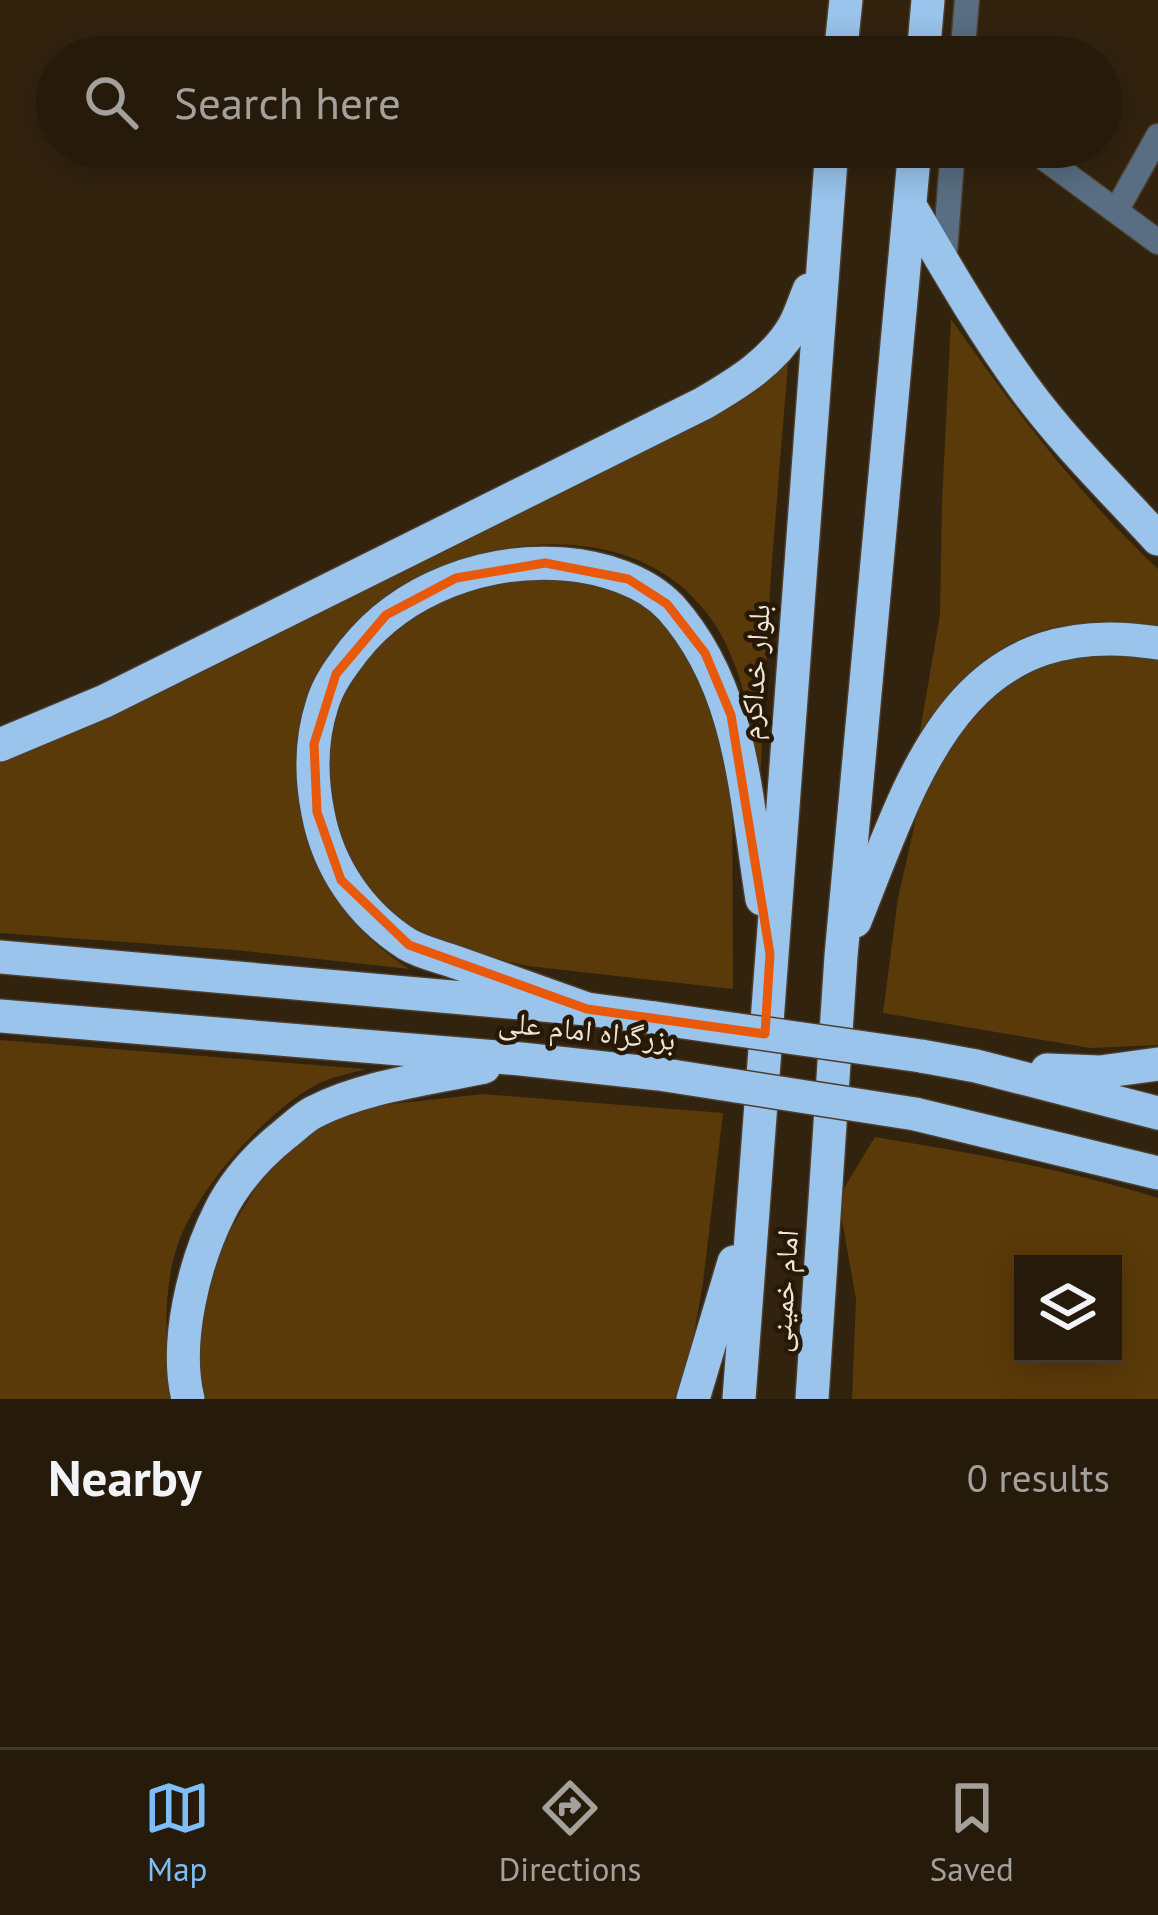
<!DOCTYPE html>
<meta charset="utf-8">
<style>
:root{--surface:#261a0b;--page:#322719;--text:#f1f3f6;--muted:#a4a19d;--line:#42382c;--accent:#7dbef9}
body{margin:0;font-family:"PT Sans","Noto Naskh Arabic",sans-serif;background:var(--page);color:var(--text)}
.controls{position:absolute;right:36px;bottom:36px;display:grid;overflow:hidden;border-radius:0px;box-shadow:0 6px 30px #0003}
.controls button{width:108px;height:108px;display:grid;place-items:center;padding:0;border:0;border-bottom:3px solid var(--line);background:var(--surface);color:var(--text);font:60px sans-serif}
.list{margin:0;padding:0;list-style:none}
h2{display:flex;justify-content:space-between;align-items:center;height:156px;margin:0;padding:0 48px;font-size:51px}
h2 small{font-size:39px;font-weight:400;color:var(--muted)}
.icon{flex:none;width:66px;height:66px;fill:none;stroke:currentColor;stroke-width:2;stroke-linecap:round;stroke-linejoin:round}
.map{position:relative;flex:none;width:1158px;height:1399px;overflow:hidden}
.search{position:absolute;background:var(--surface);box-shadow:0 6px 30px #0003;left:36px;right:36px;top:36px;height:132px;display:flex;align-items:center;gap:30px;box-sizing:border-box;padding:0 42px;border-radius:66px;color:var(--muted);font-size:45px}
.sheet{height:348px;background:var(--surface)}
nav{display:flex;justify-content:space-around;align-items:center;box-sizing:border-box;height:168px;border-top:3px solid var(--line);background:var(--surface);font-size:33px;color:var(--muted)}
nav a{display:grid;justify-items:center;gap:6px}
nav .on{color:var(--accent)}
.map>svg:first-child{display:block}
.green{fill:#5a3a09;fill-rule:evenodd}
.lines{fill:none;stroke-linecap:round;stroke-linejoin:round}
.minor-casing{stroke:#4c3e2b;stroke-width:27}
.tertiary-casing{stroke:#4c3e2b;stroke-width:27}
.trunk-casing{stroke:#4c3e2b;stroke-width:36}
.minor{stroke:#596e82;stroke-width:24}
.tertiary{stroke:#596e82;stroke-width:24}
.trunk{stroke:#9ac4ec;stroke-width:33}
.trunk-bridge-casing{stroke:#4c3e2b;stroke-width:36;stroke-linecap:butt}
.trunk-bridge{stroke:#9ac4ec;stroke-width:33}
.marked{fill:none;stroke:#e8590c;stroke-width:9;stroke-linejoin:round}
.labels{text-anchor:middle;stroke-width:9;stroke-linejoin:round;paint-order:stroke}
.street-label{font-size:30px;fill:#eee4d7;stroke:#281906}
</style>
<div class="map">
<svg width="1158" height="1399" viewBox="0 0 1158 1399">
<rect width="100%" height="100%" fill="#32230f"/>
<g class="green">
<path d="M 951,319 C 1013,408 1079,495 1158,569 L 1158,627 C 1091,612 1017,626 967,675 C 947,695 932,720 918,743 L 940,615 L 942,502 Z"/>
<path d="M 789,351 L 771,573 L 760,780 C 752,725 743,662 709,616 C 648,532 530,531 442,566 C 421,575 396,585 379,601 C 355,623 345,650 332,678 C 321,701 303,728 298,753 C 288,805 321,882 354,922 C 370,941 389,955 409,969 L 235,950 L 0,933 L 0,754 Z"/>
<path d="M 537,572 L 612,582 L 686,638 L 732,762 L 733,989 L 528,966 L 475,954 L 430,940 L 398,923 L 352,876 L 326,805 L 326,736 L 348,674 L 425,603 Z"/>
<path d="M 1068,648 L 1158,652 L 1158,1045 L 1090,1048 L 883,1013 L 898,898 L 922,792 L 980,702 Z"/>
<path d="M 0,1040 L 366,1069 C 349,1074 329,1077 314,1086 C 262,1115 191,1195 175,1253 C 162,1301 166,1351 172,1399 L 0,1399 Z"/>
<path d="M 483,1094 L 723,1113 L 703,1283 L 686,1379 L 679,1399 L 200,1399 L 196,1321 L 216,1253 L 266,1171 L 321,1125 L 365,1107 Z"/>
<path d="M 875,1137 C 971,1153 1065,1169 1158,1198 L 1158,1399 L 852,1399 L 856,1299 L 838,1198 ZM 1023,1264 L 1113,1264 L 1113,1354 L 1023,1354 Z"/>
</g>
<g class="lines">
<defs>
<g id="minor">
<path d="M 1029,147 L 1158,242"/>
<path d="M 1116,211 L 1158,136"/>
</g>
<g id="tertiary">
<path d="M 962,57 L 967,0"/>
<path d="M 944,264 L 953,147"/>
</g>
<g id="trunk">
<path d="M 840,57 L 846,0"/>
<path d="M 923,57 L 928,0"/>
<path d="M 910,206 C 946,267 982,330 1023,386 C 1063,441 1112,489 1158,539"/>
<path d="M 0,745 L 105,701 L 704,403 C 738,383 773,362 794,326 C 800,315 804,302 809,290"/>
<path d="M 855,921 C 915,772 959,611 1158,643"/>
<path d="M 0,957 L 587,1009 L 655,1018"/>
<path d="M 587,1009 C 544,994 501,978 458,963 C 442,957 422,953 407,944 C 360,914 328,867 318,813 C 311,778 311,739 322,705 C 328,684 341,667 354,650 C 403,588 486,558 564,564 C 601,567 645,580 671,608 C 743,689 745,796 762,899"/>
<path d="M 0,1016 L 521,1059 L 659,1074"/>
<path d="M 921,1056 L 976,1066 L 1158,1113"/>
<path d="M 1047,1070 L 1100,1072 L 1158,1064"/>
<path d="M 915,1114 L 1158,1173"/>
<path d="M 188,1399 C 174,1342 194,1263 220,1211 C 235,1181 259,1155 285,1134 C 294,1127 304,1117 314,1112 C 365,1086 428,1079 484,1067"/>
<path d="M 693,1399 L 734,1262"/>
<path d="M 739,1399 L 832,147"/>
<path d="M 812,1399 L 841,956 L 915,147"/>
</g>
</defs>
<use href="#minor" class="minor-casing"/>
<use href="#tertiary" class="tertiary-casing"/>
<use href="#trunk" class="trunk-casing"/>
<use href="#minor" class="minor"/>
<use href="#tertiary" class="tertiary"/>
<use href="#trunk" class="trunk"/>
<defs>
<g id="trunk-bridge">
<path d="M 655,1018 L 921,1056"/>
<path d="M 659,1074 L 915,1114"/>
</g>
</defs>
<use href="#trunk-bridge" class="trunk-bridge-casing"/>
<use href="#trunk-bridge" class="trunk-bridge"/>
</g>
<path class="marked" d="M 545,563 L 628,579 L 667,604 L 705,653 L 731,715 L 770,954 L 765,1034 L 587,1009 L 409,945 L 341,880 L 317,812 L 314,744 L 336,674 L 386,615 L 456,578 Z"/>
<g class="labels">
<g class="street-label">
<text transform="translate(755 672) rotate(-86)" y="10">بلوار خداکرم</text>
<text transform="translate(587 1031) rotate(6)" y="10">بزرگراه امام علی</text>
<text transform="translate(784 1291) rotate(-86)" y="10">امام خمینی</text>
</g>
</g>
</svg>
<div class="controls">
<button><svg class="icon" aria-label="layers" viewBox="0 0 24 24"><path d="M12 4l9 5-9 5-9-5zM3 14l9 5 9-5"/></svg></button>
</div>
<div class="search"><svg class="icon" aria-label="search" viewBox="0 0 24 24"><circle cx="10" cy="10" r="6"/><path d="M15 15l6 6"/></svg>Search here</div>
</div>
<section class="sheet">
<h2>Nearby<small>0 results</small></h2>
<ul class="list">
</ul>
</section>
<nav>
<a class="on"><svg class="icon" aria-label="map" viewBox="0 0 24 24"><path d="M3 6l6-2 6 2 6-2v14l-6 2-6-2-6 2zM9 4v14M15 6v14"/></svg>Map</a>
<a><svg class="icon" aria-label="directions" viewBox="0 0 24 24"><path d="M12 3l9 9-9 9-9-9zM9 14v-3h6M13 9l2 2-2 2"/></svg>Directions</a>
<a><svg class="icon" aria-label="saved" viewBox="0 0 24 24"><path d="M7 4h10v16l-5-4-5 4z"/></svg>Saved</a>
</nav>
